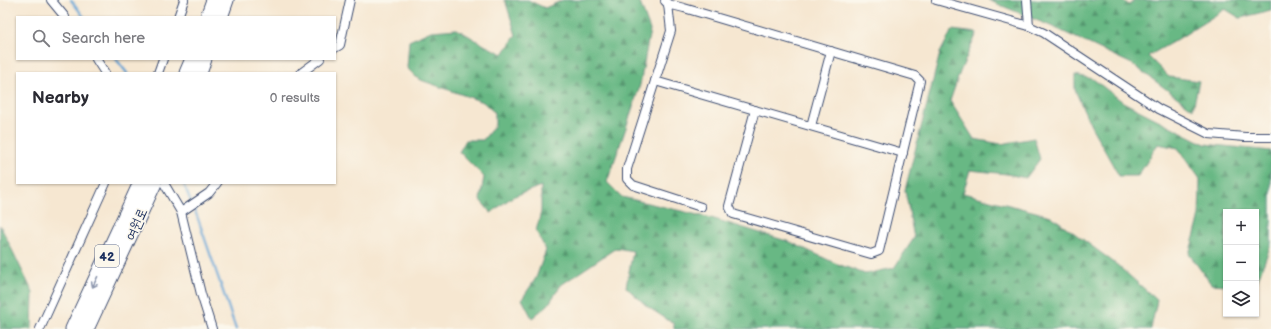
<!DOCTYPE html>
<meta charset="utf-8">
<style>
:root{--surface:#fff;--page:#f2f2f3;--text:#2b2b33;--muted:#7c7c81;--line:#e1e1e2}
body{margin:0;font-family:"Balsamiq Sans","Poor Story",sans-serif;background:var(--page);color:var(--text)}
.controls{position:absolute;right:12px;bottom:12px;display:grid;overflow:hidden;border-radius:0px;box-shadow:0 1px 3px #0004}
.controls button{width:36px;height:36px;display:grid;place-items:center;padding:0;border:0;border-bottom:1px solid var(--line);background:var(--surface);color:var(--text);font:20px sans-serif}
.list{margin:0;padding:0;list-style:none}
h2{display:flex;justify-content:space-between;align-items:center;height:52px;margin:0;padding:0 16px;font-size:17px}
h2 small{font-size:13px;font-weight:400;color:var(--muted)}
.icon{flex:none;width:22px;height:22px;fill:none;stroke:currentColor;stroke-width:2;stroke-linecap:round;stroke-linejoin:round}
.map{position:relative;flex:none;width:1271px;height:329px;overflow:hidden}
.search{position:absolute;background:var(--surface);box-shadow:0 1px 3px #0004;left:16px;top:16px;width:320px;height:44px;display:flex;align-items:center;gap:10px;box-sizing:border-box;padding:0 14px;border-radius:0px;color:var(--muted);font-size:15px}
.panel{position:absolute;background:var(--surface);box-shadow:0 1px 3px #0004;left:16px;top:72px;width:320px;height:112px;border-radius:0px}
.map>svg:first-child{display:block}
.forest{fill:url(#forest-firs);stroke:#427471}
.lines{fill:none;stroke-linecap:round;stroke-linejoin:round}
.stream{stroke:#60a2d4;stroke-width:2.5}
.street-casing{stroke:#3c4b6f;stroke-width:10}
.highway-casing{stroke:#3c4b6f;stroke-width:17}
.street{stroke:#fff;stroke-width:8}
.highway{stroke:#fff;stroke-width:15}
.oneway{stroke:#8d97ae}
.labels{text-anchor:middle;stroke-width:3;stroke-linejoin:round;paint-order:stroke}
.shield{fill:#fbf7ec;stroke:#5e6b89;stroke-width:1}
.shield-label{font-size:13px;font-weight:bold;fill:#1b2f5e}
.street-label{font-size:14px;fill:#1b2f5e;stroke:#fbf7ec}
</style>
<div class="map">
<svg width="1271" height="329" viewBox="0 0 1271 329">
<defs>
<pattern id="forest-firs" width="22" height="20" patternUnits="userSpaceOnUse"><rect width="22" height="20" fill="#68b884"/><path d="M5 1l3.5 6h-7zM16 11l3.5 6h-7z" fill="#55966f"/></pattern>
</defs>
<rect width="100%" height="100%" fill="#fbf7ec"/>
<filter id="ink" filterUnits="userSpaceOnUse"><feTurbulence type="fractalNoise" baseFrequency=".025" numOctaves="2"/><feDisplacementMap in="SourceGraphic" scale="8" xChannelSelector="R" yChannelSelector="G"/><feConvolveMatrix kernelMatrix="1 2 1 2 8 2 1 2 1" color-interpolation-filters="sRGB"/></filter>
<filter id="wash" filterUnits="userSpaceOnUse"><feTurbulence type="fractalNoise" baseFrequency=".012" numOctaves="4" result="noise"/><feDisplacementMap in="SourceGraphic" scale="16" xChannelSelector="R" yChannelSelector="G"/><feGaussianBlur stdDeviation="0.9" result="paint"/><feColorMatrix in="noise" values="0 0 0 0 0 0 0 0 0 0 0 0 0 0 0 0 0 1.4 0 .05"/><feComposite in="paint" operator="in"/></filter>
<g filter="url(#wash)">
<rect width="100%" height="100%" fill="#f6e7d1"/>
<g class="forest">
<path d="M 504,0 L 528,0 L 545,8 L 563,0 L 639,0 L 650,30 L 640,85 L 626,128 L 607,182 L 622,197 L 711,218 L 790,242 L 835,263 L 865,274 L 894,268 L 914,238 L 905,190 L 940,53 L 952,30 L 977,33 L 960,72 L 950,101 L 974,139 L 1001,144 L 1034,138 L 1040,159 L 1026,178 L 1007,174 L 970,170 L 963,193 L 1051,216 L 1116,264 L 1157,300 L 1151,329 L 674,329 L 674,324 L 648,307 L 626,287 L 633,251 L 616,248 L 561,285 L 548,305 L 532,318 L 522,299 L 536,278 L 546,250 L 536,231 L 541,212 L 541,186 L 512,197 L 491,213 L 480,200 L 484,177 L 459,152 L 466,140 L 483,140 L 495,125 L 495,113 L 483,102 L 418,79 L 407,68 L 409,41 L 431,31 L 457,29 L 486,46 L 503,54 L 516,35 L 506,3 Z"/>
<path d="M 988,0 L 1123,0 L 1129,5 L 1135,0 L 1271,0 L 1271,10 L 1240,18 L 1225,9 L 1178,39 L 1148,56 L 1169,77 L 1199,81 L 1193,109 L 1132,64 L 1053,27 Z"/>
<path d="M 1075,75 L 1093,79 L 1123,102 L 1205,144 L 1271,151 L 1271,244 L 1256,285 L 1256,212 L 1226,212 L 1226,285 L 1211,284 L 1189,254 L 1199,220 L 1200,179 L 1178,148 L 1158,144 L 1138,176 L 1119,176 L 1091,126 L 1075,90 Z"/>
<path d="M 0,225 L 33,293 L 32,329 L 0,329 Z"/>
</g>
<g class="lines">
<g class="stream">
<path d="M 71,0 L 84,17"/>
<path d="M 116,59 L 127,73"/>
<path d="M 183,183 L 197,216 L 236,329"/>
</g>
</g>
</g>
<g filter="url(#ink)">
<g class="lines">
<defs>
<g id="street">
<path d="M 51,0 L 65,17"/>
<path d="M 936,0 L 1029,26 L 1044,33 L 1159,109 L 1209,134 L 1245,137 L 1271,137"/>
<path d="M 1027,0 L 1029,26"/>
<path d="M 665,1 L 668,4 L 671,31 L 627,169 L 627,179 L 633,185 L 701,207"/>
<path d="M 668,4 L 684,8 L 915,76 L 920,81 L 879,251 L 871,254 L 733,214 L 729,206 L 755,110"/>
<path d="M 178,17 L 184,0"/>
<path d="M 335,48 L 340,45 L 350,0"/>
<path d="M 96,59 L 105,73"/>
<path d="M 158,73 L 163,59"/>
<path d="M 301,73 L 320,59"/>
<path d="M 655,81 L 903,153"/>
<path d="M 811,126 L 831,51"/>
<path d="M 165,185 L 181,212 L 201,294 L 212,329"/>
<path d="M 181,212 L 209,193 L 217,183"/>
<path d="M 40,329 L 106,183"/>
</g>
<g id="highway">
<path d="M 208,17 L 214,0"/>
<path d="M 220,17 L 226,0"/>
<path d="M 187,73 L 193,59"/>
<path d="M 199,73 L 204,59"/>
<path d="M 73,329 L 141,183"/>
<path d="M 86,329 L 154,183"/>
</g>
</defs>
<use href="#street" class="street-casing"/>
<use href="#highway" class="highway-casing"/>
<use href="#street" class="street"/>
<use href="#highway" class="highway"/>
</g>
<defs><path id="oneway-shaft" d="M-6 0H5M1.5-3L5.5 0L1.5 3" fill="none" stroke-width="1.6" stroke-linecap="round" stroke-linejoin="round"/></defs>
<use class="oneway" href="#oneway-shaft" transform="translate(95 282) rotate(116)"/>
</g>
<g class="labels">
<rect class="shield" x="95" y="245" width="24" height="22" rx="3"/>
<g class="shield-label">
<text x="107" y="261">42</text>
</g>
<g class="street-label">
<text transform="translate(136 224) rotate(-66)" y="5">여원로</text>
</g>
</g>
</svg>
<div class="controls">
<button>+</button>
<button>−</button>
<button><svg class="icon" aria-label="layers" viewBox="0 0 24 24"><path d="M12 4l9 5-9 5-9-5zM3 14l9 5 9-5"/></svg></button>
</div>
<div class="search"><svg class="icon" aria-label="search" viewBox="0 0 24 24"><circle cx="10" cy="10" r="6"/><path d="M15 15l6 6"/></svg>Search here</div>
<section class="panel">
<h2>Nearby<small>0 results</small></h2>
<ul class="list">
</ul>
</section>
</div>
